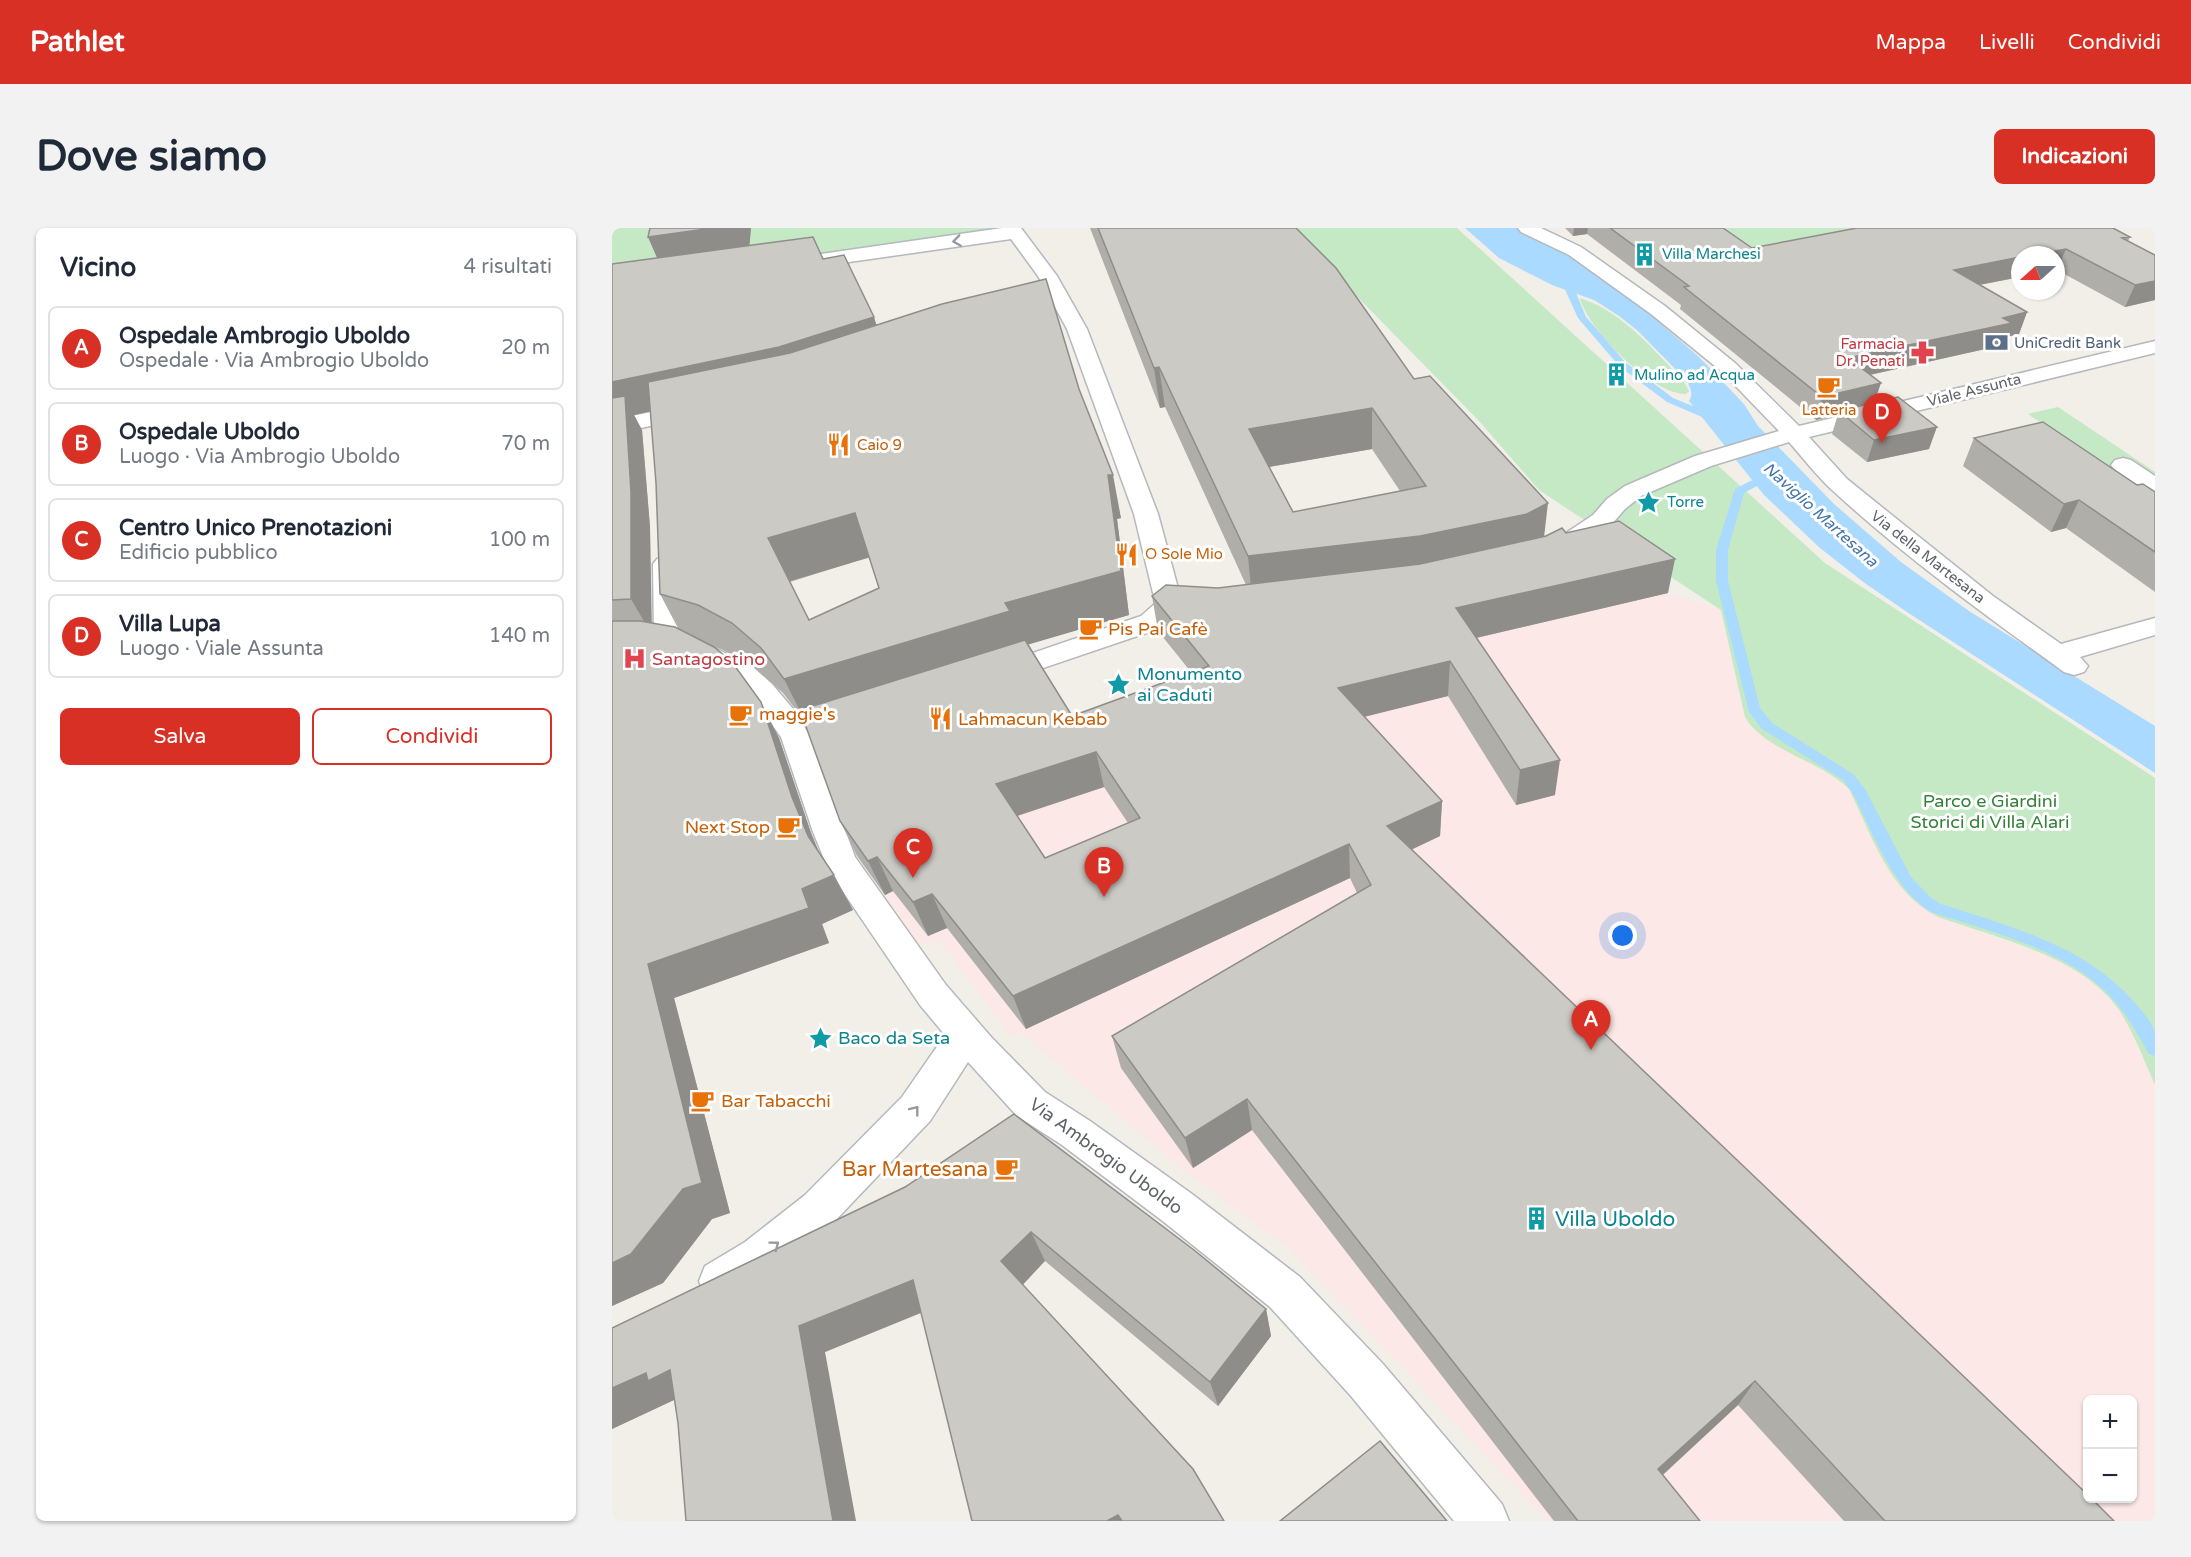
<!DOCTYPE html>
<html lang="it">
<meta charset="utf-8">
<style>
:root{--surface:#fff;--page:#f2f2f3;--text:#1f2937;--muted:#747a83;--line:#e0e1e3;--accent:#d93025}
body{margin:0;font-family:"Varela Round",sans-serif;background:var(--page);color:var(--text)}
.controls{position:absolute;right:18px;bottom:18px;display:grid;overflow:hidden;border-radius:9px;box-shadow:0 2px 4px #0004}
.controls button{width:54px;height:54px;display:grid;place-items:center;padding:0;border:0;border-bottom:2px solid var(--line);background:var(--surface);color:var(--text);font:30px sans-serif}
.compass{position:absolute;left:1399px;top:18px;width:54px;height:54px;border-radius:50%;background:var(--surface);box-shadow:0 2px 4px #0004;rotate:249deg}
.you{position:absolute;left:1011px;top:708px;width:21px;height:21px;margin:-15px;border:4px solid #fff;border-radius:50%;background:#1a73e8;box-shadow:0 0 0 9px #1a73e833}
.badge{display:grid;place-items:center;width:39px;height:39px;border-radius:50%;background:var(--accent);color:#fff;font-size:20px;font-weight:700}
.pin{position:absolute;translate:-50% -50px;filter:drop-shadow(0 2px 3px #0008)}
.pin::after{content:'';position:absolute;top:32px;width:21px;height:18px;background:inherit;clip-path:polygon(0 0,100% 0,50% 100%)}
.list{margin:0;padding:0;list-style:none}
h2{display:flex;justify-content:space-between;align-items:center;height:78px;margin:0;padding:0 24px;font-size:26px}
h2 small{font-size:20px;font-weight:400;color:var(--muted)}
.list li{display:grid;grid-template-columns:39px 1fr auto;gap:18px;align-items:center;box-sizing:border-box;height:84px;margin:0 12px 12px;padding:0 12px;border:2px solid var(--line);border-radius:9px}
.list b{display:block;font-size:22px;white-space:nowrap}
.list p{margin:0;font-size:20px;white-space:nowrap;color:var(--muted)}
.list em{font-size:20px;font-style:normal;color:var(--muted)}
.actions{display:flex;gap:12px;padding:18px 24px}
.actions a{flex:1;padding:14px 0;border:2px solid var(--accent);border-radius:9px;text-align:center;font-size:21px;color:var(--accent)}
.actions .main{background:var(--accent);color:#fff}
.map{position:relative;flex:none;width:1543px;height:1293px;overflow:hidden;border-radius:9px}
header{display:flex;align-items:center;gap:36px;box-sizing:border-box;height:84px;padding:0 30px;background:var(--accent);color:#fff}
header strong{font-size:28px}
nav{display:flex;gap:33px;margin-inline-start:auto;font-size:21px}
.intro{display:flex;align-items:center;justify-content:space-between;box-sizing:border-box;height:144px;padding:0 36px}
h1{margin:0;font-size:42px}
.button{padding:15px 27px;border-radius:9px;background:var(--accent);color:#fff;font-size:21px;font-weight:700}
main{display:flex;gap:36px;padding:0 36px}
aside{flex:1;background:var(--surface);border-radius:9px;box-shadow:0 2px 4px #0004}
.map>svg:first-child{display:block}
.medical{fill:#fce8e6;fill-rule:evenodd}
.green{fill:#c5e8c5}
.water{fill:#aadaff}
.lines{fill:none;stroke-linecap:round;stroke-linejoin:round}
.stream{fill:#aadaff;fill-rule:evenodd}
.street-casing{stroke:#b5b8bc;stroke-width:3}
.street{fill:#fff;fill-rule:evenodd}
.wall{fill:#afaea9;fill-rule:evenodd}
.shaded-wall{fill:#8f8d8a}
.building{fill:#cccac5;stroke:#8f8d8a;stroke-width:1.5;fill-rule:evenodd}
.oneway{stroke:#979a9d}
.labels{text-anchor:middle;stroke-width:6;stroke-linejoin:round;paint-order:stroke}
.far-culture-label{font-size:15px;fill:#0d838f;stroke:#fff;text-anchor:start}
.far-service-label{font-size:15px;fill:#4e5e75;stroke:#fff;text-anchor:start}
.far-health-label{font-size:15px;fill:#be3a42;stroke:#fff;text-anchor:end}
.far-street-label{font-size:15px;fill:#5f6368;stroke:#fff}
.far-food-label{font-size:15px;fill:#c56008;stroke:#fff;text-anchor:start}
.far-water-label{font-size:16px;font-style:italic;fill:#4174aa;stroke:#fff}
.food-label{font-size:18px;fill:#c56008;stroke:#fff;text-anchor:start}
.health-label{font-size:18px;fill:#be3a42;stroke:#fff;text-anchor:start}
.culture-label{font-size:18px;fill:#0d838f;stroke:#fff;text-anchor:start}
.park-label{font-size:18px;fill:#348238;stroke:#fff}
.street-label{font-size:18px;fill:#5f6368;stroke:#fff}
.near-food-label{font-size:21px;fill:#c56008;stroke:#fff;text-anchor:end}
.near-culture-label{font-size:21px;fill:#0d838f;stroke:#fff;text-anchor:start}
</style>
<header>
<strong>Pathlet</strong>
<nav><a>Mappa</a><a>Livelli</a><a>Condividi</a></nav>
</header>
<div class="intro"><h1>Dove siamo</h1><a class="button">Indicazioni</a></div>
<main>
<aside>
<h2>Vicino<small>4 risultati</small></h2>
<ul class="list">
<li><span class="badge">A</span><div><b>Ospedale Ambrogio Uboldo</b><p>Ospedale · Via Ambrogio Uboldo</p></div><em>20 m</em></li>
<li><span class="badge">B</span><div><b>Ospedale Uboldo</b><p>Luogo · Via Ambrogio Uboldo</p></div><em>70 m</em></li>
<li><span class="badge">C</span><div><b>Centro Unico Prenotazioni</b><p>Edificio pubblico</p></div><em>100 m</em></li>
<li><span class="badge">D</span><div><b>Villa Lupa</b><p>Luogo · Viale Assunta</p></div><em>140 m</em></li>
</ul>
<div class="actions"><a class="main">Salva</a><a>Condividi</a></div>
</aside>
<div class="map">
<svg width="1543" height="1293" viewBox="0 0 1543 1293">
<rect width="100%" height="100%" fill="#f1efe8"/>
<path class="medical" d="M 1056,365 L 1109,382 L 1133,489 L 1137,498 L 1154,510 L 1226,551 L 1237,561 L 1281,650 L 1302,674 L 1326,689 L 1442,730 L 1471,747 L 1490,763 L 1505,780 L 1517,798 L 1543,857 L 1543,1293 L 936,1293 L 676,1019 L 575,945 L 409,804 L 400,809 L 326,711 L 309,718 L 254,641 L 415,584 L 469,523 L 602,472 L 552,410 L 604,392 L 842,415 ZM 1476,1172 L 1520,1172 L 1520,1270 L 1476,1270 Z"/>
<g class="green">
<path d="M 0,0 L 388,0 L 389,2 L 0,57 Z"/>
<path d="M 678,0 L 845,0 L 1213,335 L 1543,550 L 1543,857 C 1532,832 1522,805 1507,782 C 1470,728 1385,710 1326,689 C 1277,664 1260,608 1237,561 C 1208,532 1153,523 1133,489 L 1109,382 L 927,262 L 868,194 Z"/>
<path d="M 1093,0 L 1269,0 L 1132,26 Z"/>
<path d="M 968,70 C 1011,84 1042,122 1072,154 L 1077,163 L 1074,166 C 1041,167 975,101 968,70 Z"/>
<path d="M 1446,179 L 1543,244 L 1543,273 L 1416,186 Z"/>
</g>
<path class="water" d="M 853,0 L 906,0 L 956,25 L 1041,89 L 1087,129 L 1132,176 L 1146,198 L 1222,276 L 1289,334 L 1357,383 L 1543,498 L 1543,545 L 1298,386 L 1254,356 L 1208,320 L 1152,267 L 1077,173 C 1082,165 1078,158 1073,151 L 1026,103 L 1007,88 L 982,72 L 940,57 L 887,30 Z"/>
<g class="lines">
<g class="stream">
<path d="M 947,44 L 953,44 L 960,55 L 974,89 L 1013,134 L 1061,170 L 1105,188 L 1105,192 L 1097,192 L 1055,174 L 1007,138 L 966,90 L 946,46 Z"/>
<path d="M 1162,248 L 1166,249 L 1166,253 L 1145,258 L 1132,265 L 1116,322 L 1116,353 L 1148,480 L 1160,495 L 1241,546 L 1253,561 L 1299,649 L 1318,669 L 1329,676 C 1399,699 1473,717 1523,775 C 1530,783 1540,794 1543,805 C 1543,812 1543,821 1543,828 L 1537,826 C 1526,806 1515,787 1499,769 C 1454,721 1379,704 1319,684 C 1280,660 1261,604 1240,564 L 1231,552 L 1150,501 L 1137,484 L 1104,353 L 1104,322 L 1123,261 L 1138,253 Z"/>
</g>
<defs>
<g id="street">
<path d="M 390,0 L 409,0 L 445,48 L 475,101 L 546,286 L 567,364 C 576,374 592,375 598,385 L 594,391 L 585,393 L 563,387 L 549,400 L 384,456 L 374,453 L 370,447 L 374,441 L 529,388 L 546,373 L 541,365 L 522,286 L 455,101 L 426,48 L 399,11 L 188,41 L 181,39 L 179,35 L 181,31 L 188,29 Z"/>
<path d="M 906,0 L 929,0 L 969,19 L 1053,78 L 1123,135 L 1187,198 L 1543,113 L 1543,125 L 1197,209 L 1235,251 L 1266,276 L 1381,368 L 1449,416 L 1543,390 L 1543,407 L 1468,429 L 1476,438 L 1472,444 L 1462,447 L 1452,444 C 1373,387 1293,329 1220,262 C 1205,248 1191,230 1177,214 L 1099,238 L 1029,268 L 1013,281 L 999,297 L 951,329 L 942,332 L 933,329 L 929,324 L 933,319 L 981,287 L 995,271 L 1013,258 L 1083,228 L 1167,203 L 1109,143 L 1039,86 L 957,27 L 909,4 Z"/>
<path d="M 83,175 L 91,177 L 94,182 L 91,187 L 0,206 L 0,192 Z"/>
<path d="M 1511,230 L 1519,232 L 1543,248 L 1543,265 L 1535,263 L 1503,242 L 1499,237 L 1503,232 Z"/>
<path d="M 54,328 L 63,331 L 67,336 L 70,412 L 103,420 L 142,440 L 160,456 L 182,482 L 201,513 L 243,629 L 334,757 L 380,810 L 433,864 L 478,893 L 580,966 L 688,1049 L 771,1136 L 890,1276 L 897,1293 L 842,1293 L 739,1168 L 658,1079 L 552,994 L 450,917 L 405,888 L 356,834 L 318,893 L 221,995 L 163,1042 L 123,1068 L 108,1074 L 93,1068 L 87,1053 L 93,1038 L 133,1014 L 193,967 L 290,869 L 333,807 L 308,777 L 217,643 L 201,604 L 169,509 L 140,469 L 122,453 L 83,433 L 49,427 L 0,428 L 0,410 L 42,409 L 41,336 L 45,331 Z"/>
</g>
</defs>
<use href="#street" class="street-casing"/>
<use href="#street" class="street"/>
</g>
<g class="wall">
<path d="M 38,0 L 139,0 L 137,18 L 211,31 L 265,97 L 467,161 L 509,290 L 505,291 L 517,387 L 415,416 L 460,488 L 579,444 L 546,403 L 540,368 L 634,357 L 553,179 L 548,180 L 478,0 L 684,0 L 802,151 L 932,308 L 954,305 L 1056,365 L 864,410 L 943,567 L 904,577 L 836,468 L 752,489 L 830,573 L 828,608 L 799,622 L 1502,1293 L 1232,1293 L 1126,1177 L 1051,1247 L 1088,1293 L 942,1293 L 640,902 L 581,940 L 509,840 L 500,808 L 745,665 L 738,650 L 414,801 L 335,700 L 316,708 L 281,663 L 273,667 L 245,628 L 228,593 L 192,492 L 171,465 L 142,439 L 109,421 L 102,419 L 167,510 L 199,605 L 207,624 L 241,682 L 210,696 L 217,715 L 62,770 L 118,985 L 100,991 L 51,1055 L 0,1078 L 0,36 L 46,30 L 36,9 ZM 39,183 L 44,255 L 48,366 L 67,402 L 39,395 L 38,299 L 30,202 L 22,187 ZM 760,221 L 788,263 L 681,284 L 657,239 ZM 257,329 L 267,360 L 197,392 L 178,354 ZM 492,559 L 516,595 L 433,630 L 405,588 Z"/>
<path d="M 953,0 L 1111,0 L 1140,20 L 1518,9 L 1516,13 L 1543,27 L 1543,72 L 1513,79 L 1445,42 L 1444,42 L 1444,27 L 1408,27 L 1408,49 L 1368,57 L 1415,84 L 1407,106 L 1394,109 L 1391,117 L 1258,147 L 1262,175 L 1317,221 L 1255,234 L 1220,206 L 1226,186 L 1204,192 L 1068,81 L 1069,77 L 975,6 L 961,8 Z"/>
<path d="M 1362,210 L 1525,257 L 1543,264 L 1543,364 L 1454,300 L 1439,304 L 1351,238 Z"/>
<path d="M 293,959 L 654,1081 L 659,1108 L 606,1178 L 433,1033 L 213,1124 L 66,1195 L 63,1173 L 62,1172 L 0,1201 L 0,1100 Z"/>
</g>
<g class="shaded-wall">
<path d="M 101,0 L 139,0 L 136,34 L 52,46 L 36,9 Z"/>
<path d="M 962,0 L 976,0 L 975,6 L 961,8 Z"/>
<path d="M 1454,21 L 1445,42 L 1444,42 L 1444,27 L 1421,27 Z"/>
<path d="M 1408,29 L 1408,49 L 1334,63 L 1342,42 Z"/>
<path d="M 1543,53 L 1543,72 L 1513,79 L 1523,57 Z"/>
<path d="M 1415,84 L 1407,106 L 1394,109 L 1391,117 L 1230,153 L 1236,130 Z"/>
<path d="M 262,89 L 272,121 L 179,152 L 22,187 L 30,202 L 38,299 L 40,407 L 19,371 L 0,192 L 0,154 Z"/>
<path d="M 547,139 L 553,179 L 548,180 L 542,140 Z"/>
<path d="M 1269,155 L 1261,178 L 1227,183 L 1226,186 L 1204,192 L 1210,169 Z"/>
<path d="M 760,180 L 760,221 L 640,242 L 637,201 Z"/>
<path d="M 1325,199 L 1317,221 L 1255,234 L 1262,212 Z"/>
<path d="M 496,247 L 501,247 L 509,290 L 505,291 L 517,387 L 408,419 L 194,495 L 172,451 L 393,375 Z"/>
<path d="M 1467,272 L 1454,300 L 1439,304 L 1452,276 Z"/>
<path d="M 936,275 L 931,318 L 640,371 L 636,328 Z"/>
<path d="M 243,285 L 259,329 L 175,354 L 156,310 Z"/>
<path d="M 1063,331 L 1056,365 L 842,415 L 844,380 Z"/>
<path d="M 838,433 L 836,468 L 727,495 L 726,460 Z"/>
<path d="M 149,474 L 167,510 L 199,605 L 215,644 L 196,608 L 180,569 Z"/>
<path d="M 484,524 L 492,559 L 396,591 L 384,556 Z"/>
<path d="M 948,532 L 943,567 L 904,577 L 908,542 Z"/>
<path d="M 830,573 L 828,608 L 775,633 L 775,598 Z"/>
<path d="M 737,616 L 738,650 L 414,801 L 401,768 Z"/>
<path d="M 265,629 L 281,663 L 273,667 L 256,633 Z"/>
<path d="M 222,647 L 241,682 L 210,696 L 217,715 L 62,770 L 118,985 L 100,991 L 51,1055 L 0,1078 L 0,1035 L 36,736 L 190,661 Z"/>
<path d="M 320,666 L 335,700 L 316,708 L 301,674 Z"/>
<path d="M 635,871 L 640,902 L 581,940 L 573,910 Z"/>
<path d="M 419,1004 L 433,1033 L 406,1062 L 389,1033 Z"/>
<path d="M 301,1052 L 321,1080 L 213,1124 L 244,1293 L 221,1293 L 187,1098 Z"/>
<path d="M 654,1081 L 659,1108 L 606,1178 L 598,1154 Z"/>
<path d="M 58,1142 L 69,1177 L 62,1172 L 0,1201 L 0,1160 L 34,1145 Z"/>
<path d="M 1143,1153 L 1126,1177 L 1034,1262 L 1046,1241 Z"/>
<path d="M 506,1287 L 511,1293 L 495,1293 Z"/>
</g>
<g class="building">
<path d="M 38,0 L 101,0 L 36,9 Z"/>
<path d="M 486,0 L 684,0 L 724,40 L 802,151 L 818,148 L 936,275 L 915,286 L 808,308 L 636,328 L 547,139 L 542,140 ZM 760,180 L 814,258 L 681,284 L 637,201 Z"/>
<path d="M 998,0 L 1111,0 L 1140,20 L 1245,0 L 1501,0 L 1518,9 L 1510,10 L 1543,27 L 1543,53 L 1523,57 L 1454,21 L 1421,27 L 1408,27 L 1408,29 L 1342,42 L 1415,84 L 1391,90 L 1400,95 L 1236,130 L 1269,155 L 1210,169 L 1072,59 L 1077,58 Z"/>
<path d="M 201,9 L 211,31 L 232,27 L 262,89 L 167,119 L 0,154 L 0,36 Z"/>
<path d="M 434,51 L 467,161 L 501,247 L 496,247 L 509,343 L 393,375 L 398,383 L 172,451 L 149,420 L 120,395 L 86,377 L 48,366 L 44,255 L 36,154 L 178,125 L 330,76 ZM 243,285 L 267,360 L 197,392 L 156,310 Z"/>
<path d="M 13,168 L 19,264 L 19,371 L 0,372 L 0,170 Z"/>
<path d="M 1286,169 L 1325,199 L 1262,212 L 1227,183 Z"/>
<path d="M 1431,194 L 1525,257 L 1531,256 L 1543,264 L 1543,324 L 1467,272 L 1452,276 L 1362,210 Z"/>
<path d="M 1007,293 L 1063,331 L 844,380 L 948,532 L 908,542 L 838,433 L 726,460 L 830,573 L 775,598 L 1476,1267 L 1476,1270 L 1479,1270 L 1502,1293 L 1273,1293 L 1143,1153 L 1046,1241 L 1088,1293 L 966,1293 L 635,871 L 573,910 L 500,808 L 759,657 L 737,616 L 401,768 L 320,666 L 301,674 L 265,629 L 256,633 L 228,593 L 188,482 L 413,412 L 460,488 L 597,438 L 540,368 L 554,357 L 606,360 L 808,336 L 934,308 L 950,300 L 954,305 ZM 484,524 L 528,590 L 433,630 L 384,556 Z"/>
<path d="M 0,393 L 28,393 L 63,399 L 102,419 L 120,434 L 149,474 L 180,569 L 196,608 L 222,647 L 190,661 L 197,680 L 36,736 L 90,955 L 71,961 L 19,1026 L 0,1035 Z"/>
<path d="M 402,886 L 582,1022 L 654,1081 L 598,1154 L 419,1004 L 389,1033 L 581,1241 L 612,1293 L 510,1293 L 506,1287 L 495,1293 L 360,1293 L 301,1052 L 187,1098 L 221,1293 L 74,1293 L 66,1195 L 58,1142 L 36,1153 L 34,1145 L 0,1160 L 0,1100 L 293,959 Z"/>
<path d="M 768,1213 L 835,1293 L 668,1293 Z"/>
</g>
<defs><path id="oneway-chevron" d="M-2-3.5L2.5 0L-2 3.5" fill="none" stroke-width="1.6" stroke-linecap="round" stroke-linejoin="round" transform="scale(1.5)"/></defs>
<g class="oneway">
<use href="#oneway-chevron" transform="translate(345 13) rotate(172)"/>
<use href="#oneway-chevron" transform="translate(303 882) rotate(-52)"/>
<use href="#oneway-chevron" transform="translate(163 1017) rotate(-37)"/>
</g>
<defs>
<symbol id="building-bare" viewBox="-9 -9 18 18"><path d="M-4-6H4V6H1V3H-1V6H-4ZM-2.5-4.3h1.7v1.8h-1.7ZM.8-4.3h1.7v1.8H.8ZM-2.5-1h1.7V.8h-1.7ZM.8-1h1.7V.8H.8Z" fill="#0f9aa8" stroke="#fff" stroke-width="2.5" paint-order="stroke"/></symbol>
<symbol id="bank-bare" viewBox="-9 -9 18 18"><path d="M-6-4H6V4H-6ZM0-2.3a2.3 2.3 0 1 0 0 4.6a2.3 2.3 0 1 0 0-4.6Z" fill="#5c6f8a" stroke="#fff" stroke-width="2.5" paint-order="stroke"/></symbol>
<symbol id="pharmacy-bare" viewBox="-9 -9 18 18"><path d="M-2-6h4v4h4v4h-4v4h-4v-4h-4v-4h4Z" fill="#e0444e" stroke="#fff" stroke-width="2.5" paint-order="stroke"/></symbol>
<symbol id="cafe-bare" viewBox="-9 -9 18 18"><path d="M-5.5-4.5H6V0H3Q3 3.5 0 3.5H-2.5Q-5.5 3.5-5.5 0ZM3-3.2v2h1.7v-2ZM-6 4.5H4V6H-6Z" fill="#e8710a" stroke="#fff" stroke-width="2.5" paint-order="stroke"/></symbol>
<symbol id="restaurant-bare" viewBox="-9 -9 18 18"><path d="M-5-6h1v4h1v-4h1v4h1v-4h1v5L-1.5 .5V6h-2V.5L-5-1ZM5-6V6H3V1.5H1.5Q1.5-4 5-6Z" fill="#e8710a" stroke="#fff" stroke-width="2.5" paint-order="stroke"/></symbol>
<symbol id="sight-bare" viewBox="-9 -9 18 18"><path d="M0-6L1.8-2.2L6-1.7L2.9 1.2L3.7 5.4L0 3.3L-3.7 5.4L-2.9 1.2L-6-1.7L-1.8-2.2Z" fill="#0f9aa8" stroke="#fff" stroke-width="2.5" paint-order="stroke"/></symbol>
<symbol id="hospital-bare" viewBox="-9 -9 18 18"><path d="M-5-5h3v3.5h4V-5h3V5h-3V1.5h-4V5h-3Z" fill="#e0444e" stroke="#fff" stroke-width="2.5" paint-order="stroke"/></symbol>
</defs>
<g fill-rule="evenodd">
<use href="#building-bare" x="1016" y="10" width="33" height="33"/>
<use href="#bank-bare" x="1368" y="98" width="33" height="33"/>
<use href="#pharmacy-bare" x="1294" y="108" width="33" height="33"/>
<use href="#building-bare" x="988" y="130" width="33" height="33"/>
<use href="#cafe-bare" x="1200" y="142" width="33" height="33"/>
<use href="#restaurant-bare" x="210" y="200" width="33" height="33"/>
<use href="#sight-bare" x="1020" y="258" width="33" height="33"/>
<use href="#restaurant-bare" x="498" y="310" width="33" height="33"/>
<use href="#cafe-bare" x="462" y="384" width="33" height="33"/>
<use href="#hospital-bare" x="6" y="414" width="33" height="33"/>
<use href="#sight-bare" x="490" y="440" width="33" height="33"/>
<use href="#cafe-bare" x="112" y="470" width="33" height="33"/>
<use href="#restaurant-bare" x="312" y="474" width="33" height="33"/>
<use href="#cafe-bare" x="160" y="582" width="33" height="33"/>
<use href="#sight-bare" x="192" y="794" width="33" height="33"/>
<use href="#cafe-bare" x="74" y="856" width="33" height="33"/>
<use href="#cafe-bare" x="378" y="924" width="33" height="33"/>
<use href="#building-bare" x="908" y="974" width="33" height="33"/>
</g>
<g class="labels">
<g class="far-culture-label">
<text x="1050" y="31">Villa Marchesi</text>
<text x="1022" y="152">Mulino ad Acqua</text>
<text x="1055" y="279">Torre</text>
</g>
<g class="far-service-label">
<text x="1402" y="120">UniCredit Bank</text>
</g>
<g class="far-health-label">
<text x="1293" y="121">Farmacia<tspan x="1293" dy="17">Dr. Penati</tspan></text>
</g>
<g class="far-street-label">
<text transform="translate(1362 162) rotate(-14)" y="5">Viale Assunta</text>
<text transform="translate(1316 329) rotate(38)" y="5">Via della Martesana</text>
</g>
<g class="far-food-label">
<text x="1217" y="187" text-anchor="middle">Latteria</text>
<text x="245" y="222">Caio 9</text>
<text x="533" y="331">O Sole Mio</text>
</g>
<g class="far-water-label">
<text transform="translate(1209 286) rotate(42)" y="6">Naviglio Martesana</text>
</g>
<g class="food-label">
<text x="496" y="407">Pis Pai Cafè</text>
<text x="147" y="492">maggie's</text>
<text x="346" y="497">Lahmacun Kebab</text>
<text x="158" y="605" text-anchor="end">Next Stop</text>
<text x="109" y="879">Bar Tabacchi</text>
</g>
<g class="health-label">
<text x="40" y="437">Santagostino</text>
</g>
<g class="culture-label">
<text x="525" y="452">Monumento<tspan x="525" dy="21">ai Caduti</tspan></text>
<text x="226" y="816">Baco da Seta</text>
</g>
<g class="park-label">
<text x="1378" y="579">Parco e Giardini<tspan x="1378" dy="21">Storici di Villa Alari</tspan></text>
</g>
<g class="street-label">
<text transform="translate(494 928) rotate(36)" y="6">Via Ambrogio Uboldo</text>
</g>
<g class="near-food-label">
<text x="376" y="948">Bar Martesana</text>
</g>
<g class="near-culture-label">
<text x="943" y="998">Villa Uboldo</text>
</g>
</g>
</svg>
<div class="controls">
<button>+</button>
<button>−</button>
</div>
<svg class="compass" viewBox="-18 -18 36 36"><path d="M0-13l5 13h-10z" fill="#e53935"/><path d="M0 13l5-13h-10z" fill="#747a83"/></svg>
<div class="you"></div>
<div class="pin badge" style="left:979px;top:822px">A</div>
<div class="pin badge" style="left:492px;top:669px">B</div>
<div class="pin badge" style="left:301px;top:650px">C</div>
<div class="pin badge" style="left:1270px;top:215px">D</div>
</div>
</main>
